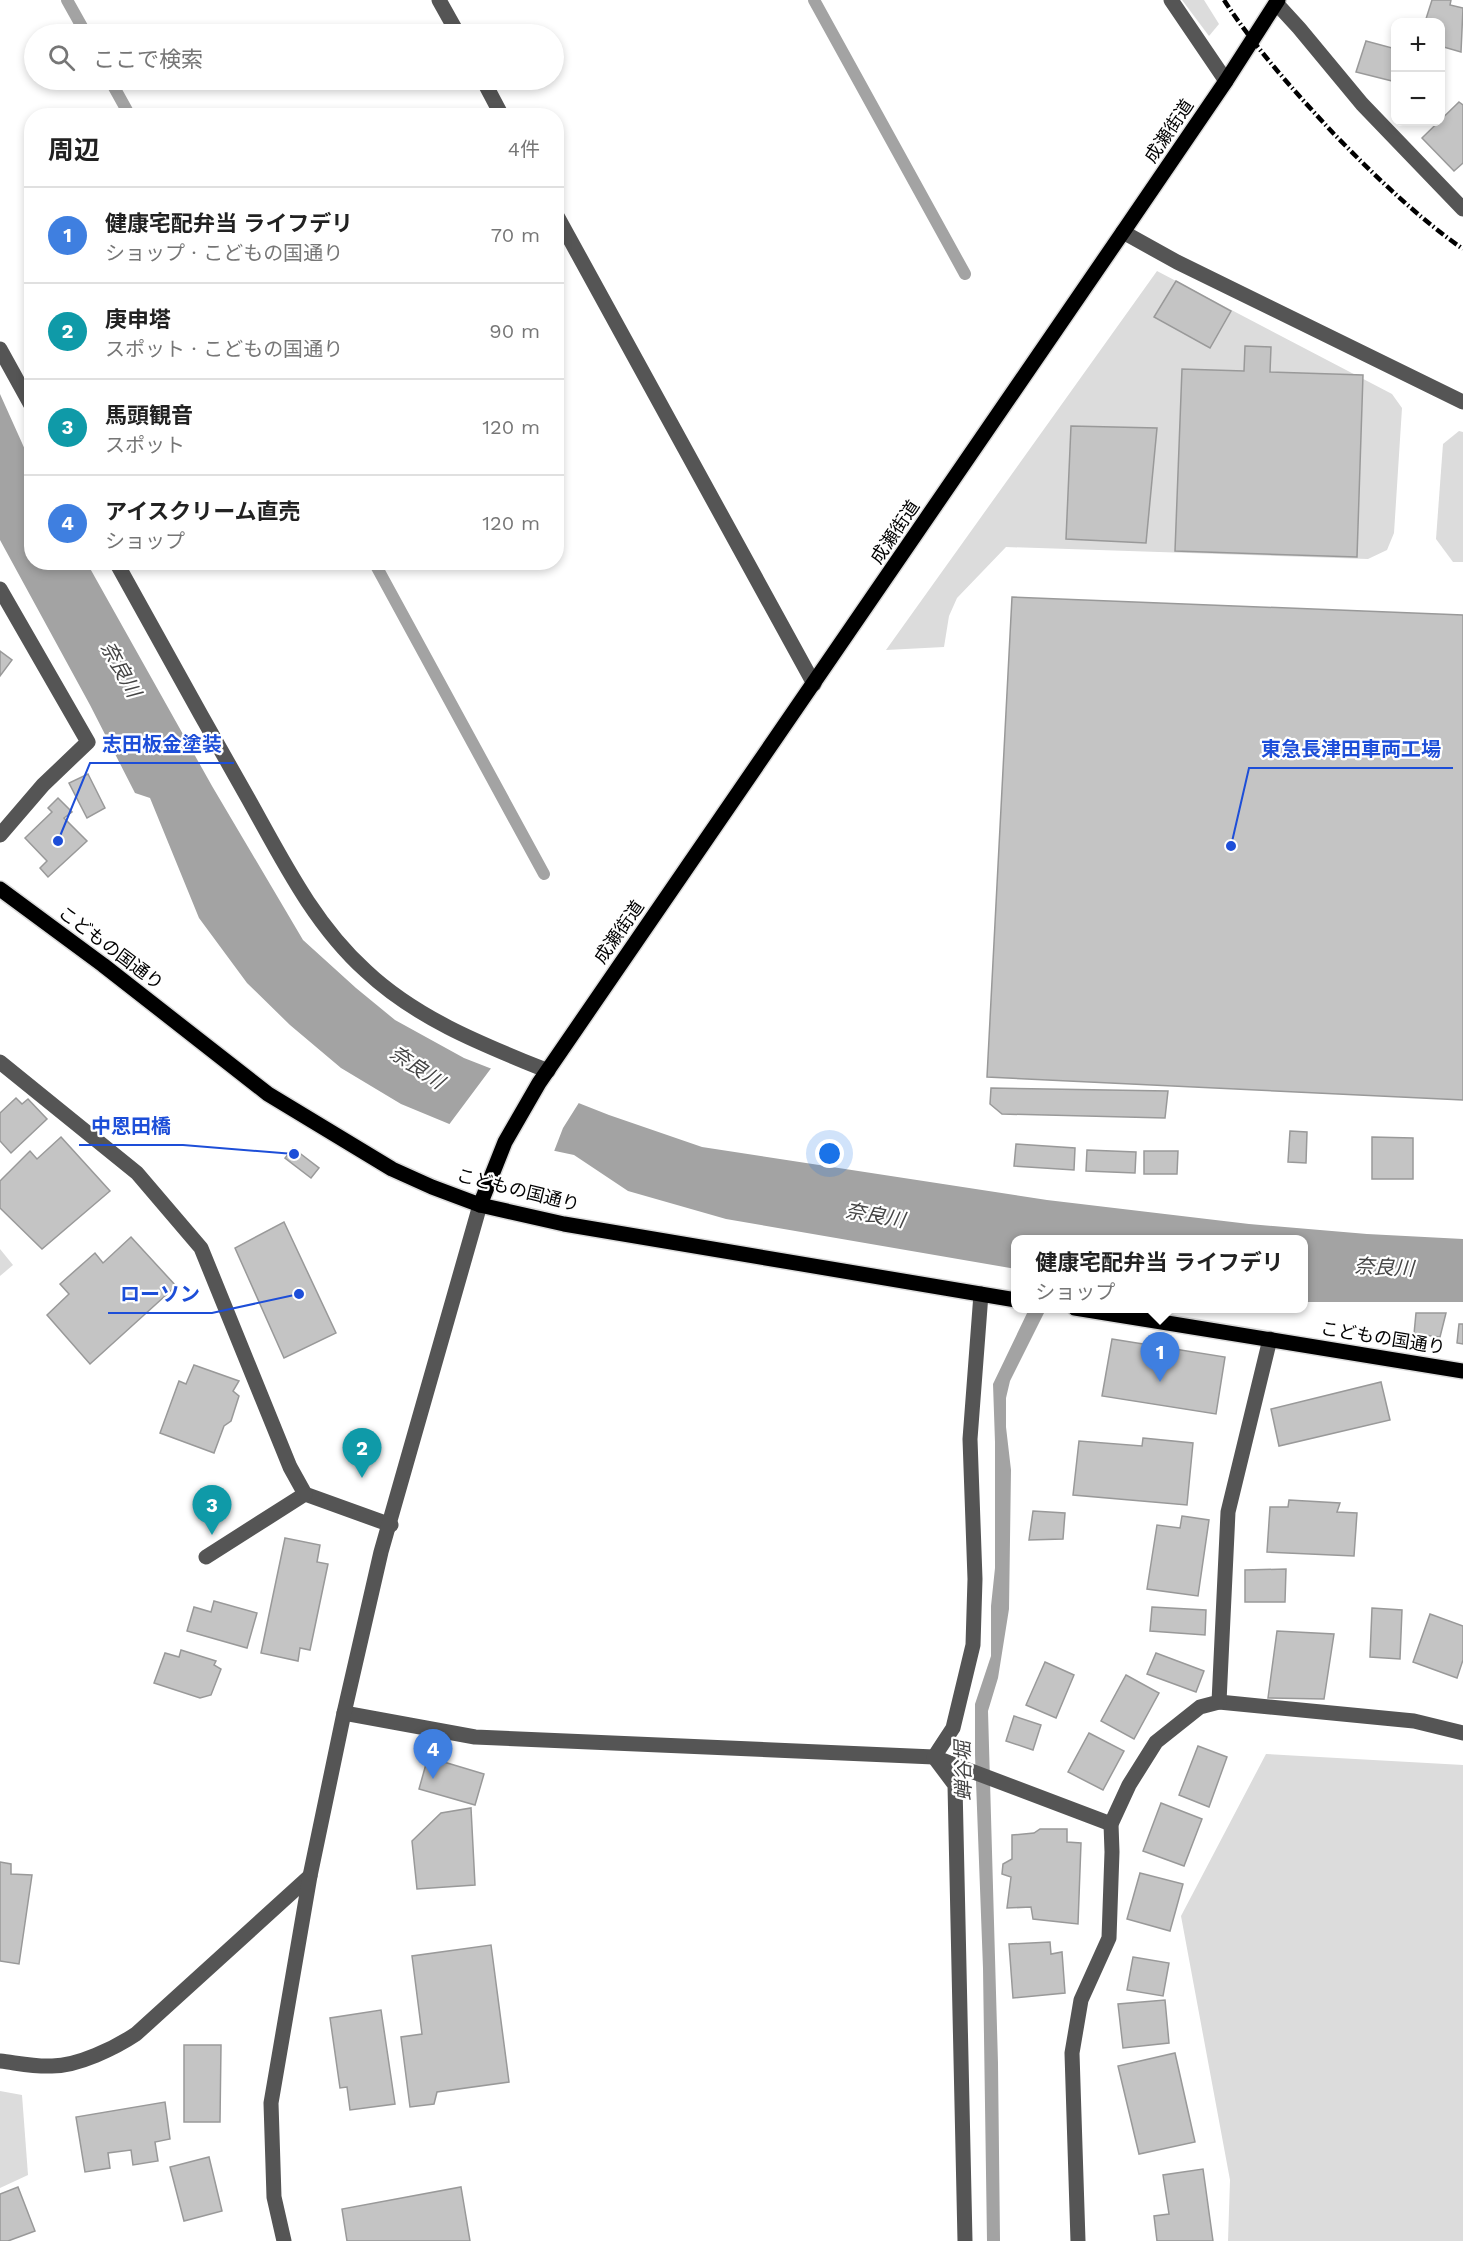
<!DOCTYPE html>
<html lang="ja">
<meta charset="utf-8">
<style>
:root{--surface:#fff;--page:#f6f6f6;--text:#222;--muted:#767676;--line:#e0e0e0;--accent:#000}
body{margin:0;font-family:"Work Sans","Noto Sans JP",sans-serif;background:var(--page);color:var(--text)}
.controls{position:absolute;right:18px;top:18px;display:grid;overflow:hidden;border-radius:12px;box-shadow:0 3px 9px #0003}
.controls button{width:54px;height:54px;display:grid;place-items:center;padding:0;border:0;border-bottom:2px solid var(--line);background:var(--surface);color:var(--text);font:30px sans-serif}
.you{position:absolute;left:830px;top:1154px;width:21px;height:21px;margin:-15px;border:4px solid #fff;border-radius:50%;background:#1a73e8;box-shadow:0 0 0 9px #1a73e833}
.badge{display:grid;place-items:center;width:39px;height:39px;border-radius:50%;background:var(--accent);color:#fff;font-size:20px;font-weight:700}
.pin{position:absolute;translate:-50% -50px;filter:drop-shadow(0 2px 3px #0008)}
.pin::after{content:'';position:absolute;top:32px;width:21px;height:18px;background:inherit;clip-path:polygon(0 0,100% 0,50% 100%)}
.popup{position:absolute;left:1011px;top:1235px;width:297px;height:78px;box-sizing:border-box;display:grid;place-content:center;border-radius:12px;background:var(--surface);filter:drop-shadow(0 2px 4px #0005);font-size:20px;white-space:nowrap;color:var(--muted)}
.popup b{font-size:22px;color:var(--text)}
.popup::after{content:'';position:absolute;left:50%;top:100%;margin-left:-12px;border:12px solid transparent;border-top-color:var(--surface)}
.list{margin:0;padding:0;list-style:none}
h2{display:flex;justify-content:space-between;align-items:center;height:78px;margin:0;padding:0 24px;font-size:26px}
h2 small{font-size:20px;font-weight:400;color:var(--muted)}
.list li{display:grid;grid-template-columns:39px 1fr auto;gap:18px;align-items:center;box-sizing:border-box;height:96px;padding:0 24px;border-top:2px solid var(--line)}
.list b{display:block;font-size:22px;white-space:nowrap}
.list p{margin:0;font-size:20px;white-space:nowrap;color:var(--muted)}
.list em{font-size:20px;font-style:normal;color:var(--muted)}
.icon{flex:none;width:33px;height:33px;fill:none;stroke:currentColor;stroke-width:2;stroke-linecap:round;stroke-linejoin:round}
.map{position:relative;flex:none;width:1463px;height:2241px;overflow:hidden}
.search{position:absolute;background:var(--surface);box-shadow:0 3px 9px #0003;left:24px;top:24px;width:540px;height:66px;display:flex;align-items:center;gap:15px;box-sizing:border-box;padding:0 21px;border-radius:33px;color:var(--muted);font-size:22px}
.panel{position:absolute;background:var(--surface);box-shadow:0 3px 9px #0003;left:24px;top:108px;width:540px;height:462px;border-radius:24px}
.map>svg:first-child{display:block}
.green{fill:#dcdcdc}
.water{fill:#a3a3a3}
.pier{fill:#fff}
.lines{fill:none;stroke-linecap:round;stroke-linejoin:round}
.stream{stroke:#a3a3a3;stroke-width:12}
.building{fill:#c4c4c4;stroke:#999;stroke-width:1.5}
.major-casing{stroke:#dbdbdb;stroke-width:18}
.minor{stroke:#555;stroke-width:15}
.major{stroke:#000;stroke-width:15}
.rail{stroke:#000;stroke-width:4.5;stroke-dasharray:9 3 1.5 3;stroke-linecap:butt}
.labels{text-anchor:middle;stroke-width:4.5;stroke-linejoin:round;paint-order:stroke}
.street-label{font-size:18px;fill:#000;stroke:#fff}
.water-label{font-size:20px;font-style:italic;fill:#444;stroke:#fff}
.leader{fill:none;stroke:#1d4ed8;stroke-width:2}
.callout-dot{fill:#1d4ed8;stroke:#fff;stroke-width:2}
.callout-label{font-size:20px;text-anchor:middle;font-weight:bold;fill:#1d4ed8;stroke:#fff;stroke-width:4.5;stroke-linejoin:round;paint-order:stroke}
</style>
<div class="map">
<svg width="1463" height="2241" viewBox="0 0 1463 2241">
<rect width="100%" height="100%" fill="#fff"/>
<g class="green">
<path d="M 1182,0 L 1204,0 L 1219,24 L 1209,36 Z"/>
<path d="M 1157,271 L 1392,394 L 1402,408 L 1394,533 L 1387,550 L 1368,559 L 1006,547 L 957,598 L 949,616 L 944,647 L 886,650 Z"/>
<path d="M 1459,431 L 1463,432 L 1463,562 L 1453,562 L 1436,539 L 1443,444 Z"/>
<path d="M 0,1249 L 13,1265 L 0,1276 Z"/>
<path d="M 1266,1754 L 1463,1765 L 1463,2241 L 1228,2241 L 1230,2180 L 1181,1916 Z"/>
<path d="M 0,2091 L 22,2095 L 28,2175 L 0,2188 Z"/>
</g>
<g class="water">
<path d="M 0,394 L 31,463 L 32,562 L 87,563 L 212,786 L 303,940 L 356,988 L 395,1020 L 464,1058 L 609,1115 L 702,1147 L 1047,1200 L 1249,1224 L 1367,1234 L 1463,1239 L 1463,1302 L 1304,1302 L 1304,1240 L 1016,1240 L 1016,1269 L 726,1219 L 628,1191 L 574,1155 L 471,1133 L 401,1104 L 341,1068 L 290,1025 L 247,983 L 199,918 L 150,798 L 135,793 L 90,705 L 0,540 Z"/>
<path d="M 1029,1309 L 1046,1309 L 1010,1381 L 1006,1398 L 1006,1427 L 1011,1470 L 1009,1609 L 998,1678 L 988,1711 L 998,2063 L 1000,2241 L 987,2241 L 983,1968 L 975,1755 L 975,1704 L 991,1656 L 991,1606 L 995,1568 L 995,1442 L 993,1384 Z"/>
</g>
<path class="pier" d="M 492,1067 L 580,1101 L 563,1128 L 553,1154 L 471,1136 L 448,1126 Z"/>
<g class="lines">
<g class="stream">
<path d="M 67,0 L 86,34"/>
<path d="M 814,0 L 965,274"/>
<path d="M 110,80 L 130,116"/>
<path d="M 374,562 L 544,874"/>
</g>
</g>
<g class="building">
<path d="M 1432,0 L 1451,0 L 1450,5 L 1463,8 L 1461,52 L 1440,46 L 1440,22 L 1425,22 Z"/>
<path d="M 1366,41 L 1396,49 L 1396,82 L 1356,72 Z"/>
<path d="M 1459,102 L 1463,105 L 1463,163 L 1454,171 L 1422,138 Z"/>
<path d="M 1176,281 L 1231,311 L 1210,348 L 1154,317 Z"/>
<path d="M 1245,346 L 1271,347 L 1270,372 L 1363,375 L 1357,557 L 1175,551 L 1182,369 L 1244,371 Z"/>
<path d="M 1071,426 L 1157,428 L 1146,543 L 1066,539 Z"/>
<path d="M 1012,597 L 1463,615 L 1463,1100 L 987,1077 Z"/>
<path d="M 0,651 L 12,660 L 0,676 Z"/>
<path d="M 88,774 L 105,808 L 87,818 L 69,783 Z"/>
<path d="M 58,798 L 72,812 L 64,818 L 87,841 L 48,877 L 40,868 L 47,861 L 25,838 L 52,812 L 48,808 Z"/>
<path d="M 991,1088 L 1168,1091 L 1165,1118 L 1002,1114 L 990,1104 Z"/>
<path d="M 16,1098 L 22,1104 L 28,1099 L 47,1119 L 11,1153 L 0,1141 L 0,1113 Z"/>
<path d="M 1290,1131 L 1307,1132 L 1306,1163 L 1288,1162 Z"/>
<path d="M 61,1137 L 110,1191 L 42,1249 L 0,1208 L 0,1181 L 30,1151 L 37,1159 Z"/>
<path d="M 1372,1137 L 1413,1138 L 1413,1179 L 1372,1179 Z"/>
<path d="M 1016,1144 L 1075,1148 L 1074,1170 L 1014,1166 Z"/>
<path d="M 293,1148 L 319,1168 L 311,1178 L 285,1158 Z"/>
<path d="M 1087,1150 L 1136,1152 L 1135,1173 L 1086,1171 Z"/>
<path d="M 1144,1151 L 1178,1151 L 1177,1174 L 1144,1174 Z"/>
<path d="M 284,1222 L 336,1333 L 284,1358 L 235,1248 Z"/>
<path d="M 131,1237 L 176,1286 L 90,1364 L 47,1315 L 69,1294 L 60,1284 L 95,1253 L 103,1263 Z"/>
<path d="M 1416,1313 L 1446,1313 L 1440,1337 L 1414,1334 Z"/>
<path d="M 1459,1324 L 1463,1324 L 1463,1344 L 1457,1343 Z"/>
<path d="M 1112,1339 L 1225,1357 L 1216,1414 L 1102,1396 Z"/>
<path d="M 194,1365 L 239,1381 L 233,1391 L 239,1396 L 231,1421 L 224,1426 L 214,1453 L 160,1433 L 179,1381 L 186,1384 Z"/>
<path d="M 1381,1382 L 1390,1420 L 1279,1446 L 1271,1409 Z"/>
<path d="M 1143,1438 L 1193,1443 L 1187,1505 L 1073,1495 L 1079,1441 L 1142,1446 Z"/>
<path d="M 1289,1500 L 1340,1503 L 1337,1512 L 1357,1513 L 1354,1556 L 1267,1552 L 1270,1507 L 1288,1507 Z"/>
<path d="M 1033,1511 L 1065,1513 L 1063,1539 L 1029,1540 Z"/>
<path d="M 1182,1516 L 1209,1520 L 1198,1596 L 1147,1589 L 1157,1525 L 1180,1528 Z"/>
<path d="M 285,1538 L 320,1545 L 317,1562 L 328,1564 L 310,1650 L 300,1648 L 298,1661 L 261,1653 Z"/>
<path d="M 1286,1569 L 1285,1602 L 1245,1602 L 1245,1570 Z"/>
<path d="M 214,1601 L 257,1613 L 247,1648 L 187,1631 L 194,1607 L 211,1612 Z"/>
<path d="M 1152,1607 L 1206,1610 L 1205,1635 L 1150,1631 Z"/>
<path d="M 1372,1608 L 1402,1610 L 1400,1659 L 1370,1657 Z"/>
<path d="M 1430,1614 L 1463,1626 L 1463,1660 L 1457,1678 L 1413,1662 Z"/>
<path d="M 1277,1631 L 1334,1634 L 1324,1699 L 1268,1698 Z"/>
<path d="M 181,1650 L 216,1661 L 214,1665 L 221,1669 L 211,1695 L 200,1698 L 154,1683 L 165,1653 L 179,1657 Z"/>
<path d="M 1156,1653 L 1204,1671 L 1196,1692 L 1147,1674 Z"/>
<path d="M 1045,1662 L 1074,1675 L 1056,1718 L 1026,1705 Z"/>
<path d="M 1126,1675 L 1159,1693 L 1134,1739 L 1101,1721 Z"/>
<path d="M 1014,1716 L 1041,1725 L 1033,1750 L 1006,1741 Z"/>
<path d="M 1089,1733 L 1124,1751 L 1103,1790 L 1068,1772 Z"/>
<path d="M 1198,1746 L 1227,1757 L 1209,1807 L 1179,1795 Z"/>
<path d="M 434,1759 L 484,1774 L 475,1805 L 419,1789 L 426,1764 Z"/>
<path d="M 1161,1803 L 1202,1819 L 1184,1866 L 1143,1851 Z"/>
<path d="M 471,1808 L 475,1885 L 417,1889 L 412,1841 L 441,1813 Z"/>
<path d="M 1040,1829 L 1067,1829 L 1067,1842 L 1081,1843 L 1078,1924 L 1033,1919 L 1031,1907 L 1007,1908 L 1011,1877 L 1002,1874 L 1003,1864 L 1012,1859 L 1012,1835 L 1034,1833 Z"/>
<path d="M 0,1862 L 11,1864 L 11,1874 L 32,1875 L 19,1964 L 0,1961 Z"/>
<path d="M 1140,1873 L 1183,1884 L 1170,1931 L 1127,1919 Z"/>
<path d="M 1050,1942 L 1051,1954 L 1062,1952 L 1065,1993 L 1013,1998 L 1009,1944 Z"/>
<path d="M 491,1945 L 509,2082 L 437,2092 L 434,2104 L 410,2107 L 401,2037 L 422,2034 L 412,1956 Z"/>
<path d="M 1133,1957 L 1169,1963 L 1163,1996 L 1127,1990 Z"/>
<path d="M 1165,2000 L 1169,2043 L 1123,2048 L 1118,2004 Z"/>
<path d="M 381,2010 L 395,2104 L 350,2110 L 347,2087 L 340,2088 L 330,2018 Z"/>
<path d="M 184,2045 L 221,2045 L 220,2122 L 184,2122 Z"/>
<path d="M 1175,2053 L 1195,2142 L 1139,2154 L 1118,2066 Z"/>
<path d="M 165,2102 L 170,2139 L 155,2142 L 158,2161 L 133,2165 L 131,2150 L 108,2153 L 110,2168 L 85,2172 L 76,2117 Z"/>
<path d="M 209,2157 L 222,2211 L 184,2221 L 170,2167 Z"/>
<path d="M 1203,2169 L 1213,2241 L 1157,2241 L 1154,2216 L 1169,2214 L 1163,2175 Z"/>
<path d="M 18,2187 L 35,2231 L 8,2241 L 0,2241 L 0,2194 Z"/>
<path d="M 461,2187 L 470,2241 L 347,2241 L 342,2209 Z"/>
</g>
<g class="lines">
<defs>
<g id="major">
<path d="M 0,889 L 103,965 L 268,1094 L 392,1169 L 432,1187 L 480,1205 L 564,1224 L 1016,1300"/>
<path d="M 480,1205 L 505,1142 L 539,1083 L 1123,232 L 1226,81 L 1278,0"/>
<path d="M 1075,1308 L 1463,1371"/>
</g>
</defs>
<use href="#major" class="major-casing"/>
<g class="minor">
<path d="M 439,0 L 458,34"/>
<path d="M 1171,0 L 1226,81"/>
<path d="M 1276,3 L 1299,28 L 1362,104 L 1463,209"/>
<path d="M 483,80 L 502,116"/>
<path d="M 556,214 L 814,684"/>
<path d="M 1123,232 L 1177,262 L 1463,402"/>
<path d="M 0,349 L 32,407"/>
<path d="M 116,562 C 160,642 204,721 249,800 C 283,861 314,924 366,971 C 417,1019 484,1045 548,1071"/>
<path d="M 0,589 L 88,742 L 43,785 L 0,835"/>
<path d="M 0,1062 L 137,1173 L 201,1248 L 290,1467 L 305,1494 L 391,1525"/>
<path d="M 206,1557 L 305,1494"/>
<path d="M 1219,1702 L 1414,1721 L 1463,1733"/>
<path d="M 344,1713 L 475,1737 L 934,1757 L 1111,1824"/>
<path d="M 0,2061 C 17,2063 35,2067 52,2066 C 78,2066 115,2048 136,2034 L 310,1876"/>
<path d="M 284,2241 L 274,2197 L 271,2103 L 310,1876 L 344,1713 L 381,1552 L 480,1205"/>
<path d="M 965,2241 L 955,1785 L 934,1757 L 953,1728 L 973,1645 L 975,1579 L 970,1439 L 981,1294"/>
<path d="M 1078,2241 L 1072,2053 L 1081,2000 L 1109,1938 L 1112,1852 L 1111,1824 L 1129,1785 L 1156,1742 L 1200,1707 L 1219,1702 L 1228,1512 L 1270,1339"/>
</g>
<use href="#major" class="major"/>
<path class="rail" d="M 1224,0 C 1255,48 1295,92 1334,134 C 1374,175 1416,216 1463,249"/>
</g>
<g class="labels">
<g class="street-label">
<text transform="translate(1169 131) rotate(-56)" y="6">成瀬街道</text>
<text transform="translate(895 532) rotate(-56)" y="6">成瀬街道</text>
<text transform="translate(619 932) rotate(-55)" y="6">成瀬街道</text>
<text transform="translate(111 948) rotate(37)" y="6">こどもの国通り</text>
<text transform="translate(518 1190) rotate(14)" y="6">こどもの国通り</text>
<text transform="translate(1383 1338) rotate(9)" y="6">こどもの国通り</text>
</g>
<g class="water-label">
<text transform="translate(121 669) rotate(61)" y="7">奈良川</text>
<text transform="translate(417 1067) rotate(34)" y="7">奈良川</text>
<text transform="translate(875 1215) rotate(10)" y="7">奈良川</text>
<text transform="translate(1384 1267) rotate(3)" y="7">奈良川</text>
<text transform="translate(963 1771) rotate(-91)" y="7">蝉谷堀</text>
</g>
</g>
<path class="leader" d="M58 841L90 763H234M1231 846L1249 768H1453M294 1154L183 1145H79M299 1294L212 1313H108"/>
<g class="callout-dot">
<circle cx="58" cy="841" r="6"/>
<circle cx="1231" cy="846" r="6"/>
<circle cx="294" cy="1154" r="6"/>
<circle cx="299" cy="1294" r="6"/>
</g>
<g class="callout-label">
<text x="162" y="751">志田板金塗装</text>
<text x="1351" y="756">東急長津田車両工場</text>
<text x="131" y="1133">中恩田橋</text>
<text x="160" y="1301">ローソン</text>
</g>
</svg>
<div class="controls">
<button>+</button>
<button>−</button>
</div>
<div class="you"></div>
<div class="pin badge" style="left:1160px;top:1382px;background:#3f7fe0">1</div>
<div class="popup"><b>健康宅配弁当 ライフデリ</b>ショップ</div>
<div class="pin badge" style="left:362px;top:1478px;background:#0f9aa8">2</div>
<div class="pin badge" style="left:212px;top:1535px;background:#0f9aa8">3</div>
<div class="pin badge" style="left:433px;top:1779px;background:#3f7fe0">4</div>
<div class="search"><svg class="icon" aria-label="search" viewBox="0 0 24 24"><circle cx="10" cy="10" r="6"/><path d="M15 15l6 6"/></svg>ここで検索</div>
<section class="panel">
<h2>周辺<small>4件</small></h2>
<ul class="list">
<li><span class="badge" style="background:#3f7fe0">1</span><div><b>健康宅配弁当 ライフデリ</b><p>ショップ · こどもの国通り</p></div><em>70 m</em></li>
<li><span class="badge" style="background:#0f9aa8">2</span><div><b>庚申塔</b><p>スポット · こどもの国通り</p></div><em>90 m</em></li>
<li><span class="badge" style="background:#0f9aa8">3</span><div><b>馬頭観音</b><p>スポット</p></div><em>120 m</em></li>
<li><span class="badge" style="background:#3f7fe0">4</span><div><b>アイスクリーム直売</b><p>ショップ</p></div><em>120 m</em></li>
</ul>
</section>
</div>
